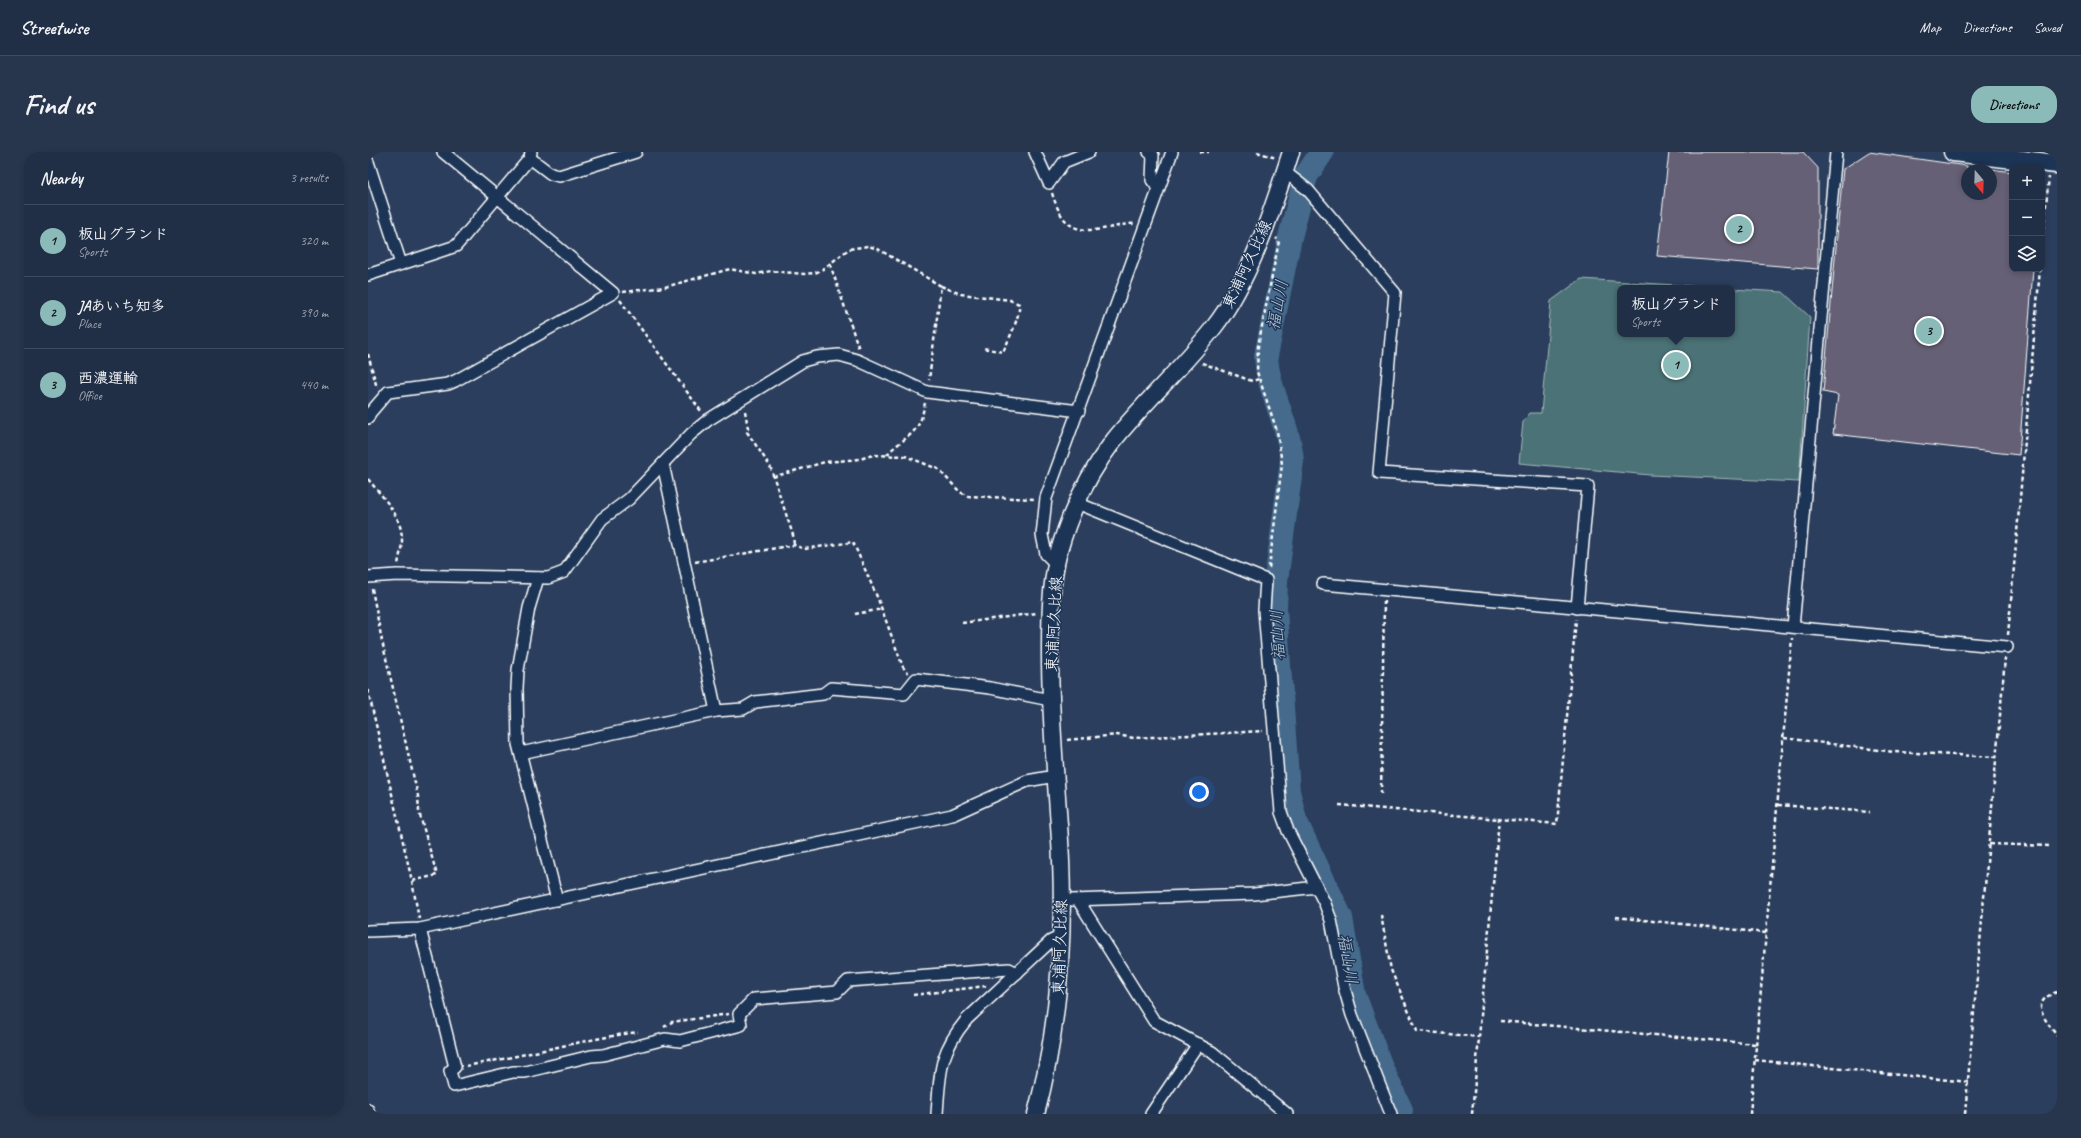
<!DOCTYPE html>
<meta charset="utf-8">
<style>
:root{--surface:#202e46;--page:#28364d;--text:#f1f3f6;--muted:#a2a8b3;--line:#3d4a5f;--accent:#8bbbb9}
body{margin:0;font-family:Caveat,"Klee One",sans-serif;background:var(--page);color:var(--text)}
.controls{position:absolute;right:12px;top:12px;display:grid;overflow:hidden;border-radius:8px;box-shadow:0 2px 6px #0003}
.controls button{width:36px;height:36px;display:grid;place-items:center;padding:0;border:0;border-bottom:1px solid var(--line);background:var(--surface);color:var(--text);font:20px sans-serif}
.compass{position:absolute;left:1593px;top:12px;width:36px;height:36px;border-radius:50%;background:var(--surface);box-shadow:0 2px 6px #0003;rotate:161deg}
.you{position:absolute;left:831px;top:640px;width:14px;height:14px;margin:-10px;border:3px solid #fff;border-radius:50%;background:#1a73e8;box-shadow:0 0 0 6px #1a73e833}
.badge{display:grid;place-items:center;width:26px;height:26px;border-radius:50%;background:var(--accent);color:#111;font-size:13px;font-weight:700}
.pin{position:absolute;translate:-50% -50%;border:2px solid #fff;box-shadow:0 1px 4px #0006}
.popup{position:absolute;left:1249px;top:133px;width:118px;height:52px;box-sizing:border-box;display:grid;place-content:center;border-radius:8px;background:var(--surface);filter:drop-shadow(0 1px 3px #0005);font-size:13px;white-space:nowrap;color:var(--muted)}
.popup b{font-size:15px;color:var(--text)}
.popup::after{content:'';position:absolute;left:50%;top:100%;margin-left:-8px;border:8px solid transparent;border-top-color:var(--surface)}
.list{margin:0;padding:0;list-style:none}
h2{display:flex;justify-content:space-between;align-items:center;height:52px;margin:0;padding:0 16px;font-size:17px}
h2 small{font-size:13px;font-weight:400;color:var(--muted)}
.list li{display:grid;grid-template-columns:26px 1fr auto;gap:12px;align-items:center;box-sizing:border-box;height:72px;padding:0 16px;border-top:1px solid var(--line)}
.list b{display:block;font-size:15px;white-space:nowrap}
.list p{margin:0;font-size:13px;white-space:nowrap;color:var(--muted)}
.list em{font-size:13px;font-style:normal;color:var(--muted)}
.icon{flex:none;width:22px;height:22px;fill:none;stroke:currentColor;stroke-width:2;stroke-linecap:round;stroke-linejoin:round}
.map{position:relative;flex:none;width:1689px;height:962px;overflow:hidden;border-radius:16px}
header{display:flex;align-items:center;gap:24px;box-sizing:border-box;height:56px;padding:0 20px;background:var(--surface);border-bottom:1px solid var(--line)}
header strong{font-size:19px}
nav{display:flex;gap:22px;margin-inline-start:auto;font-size:14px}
.intro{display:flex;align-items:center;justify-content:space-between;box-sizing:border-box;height:96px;padding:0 24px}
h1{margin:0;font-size:28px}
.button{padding:10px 18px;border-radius:16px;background:var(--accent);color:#111;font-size:14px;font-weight:700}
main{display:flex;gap:24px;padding:0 24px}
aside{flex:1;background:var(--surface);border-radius:16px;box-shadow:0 2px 6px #0003}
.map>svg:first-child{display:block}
.green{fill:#4c7377;stroke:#a6b9bb}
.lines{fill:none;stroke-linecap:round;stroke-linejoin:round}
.stream{stroke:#8fa6ba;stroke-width:4}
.river{stroke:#456b8c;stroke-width:24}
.building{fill:#656074;stroke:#fff}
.minor-tunnel{stroke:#4b5b75;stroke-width:11;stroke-dasharray:11 5.5;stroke-linecap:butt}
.minor-casing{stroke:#fff;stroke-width:14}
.secondary-casing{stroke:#fff;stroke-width:19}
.primary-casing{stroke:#fff;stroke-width:21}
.path{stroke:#fff;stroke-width:2.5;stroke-dasharray:4 3;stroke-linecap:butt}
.minor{stroke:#1d3557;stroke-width:11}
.secondary{stroke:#1d3557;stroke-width:16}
.primary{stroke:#1d3557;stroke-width:18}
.labels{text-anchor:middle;stroke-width:3;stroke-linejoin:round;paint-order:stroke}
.street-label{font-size:16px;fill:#fff;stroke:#1d3557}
.water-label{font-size:17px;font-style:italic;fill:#b5c4d1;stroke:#1d3557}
</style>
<header>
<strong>Streetwise</strong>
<nav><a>Map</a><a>Directions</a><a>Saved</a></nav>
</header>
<div class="intro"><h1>Find us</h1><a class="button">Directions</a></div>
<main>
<aside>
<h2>Nearby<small>3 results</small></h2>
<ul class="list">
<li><span class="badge">1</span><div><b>板山グランド</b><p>Sports</p></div><em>320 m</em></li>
<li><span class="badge">2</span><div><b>JAあいち知多</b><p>Place</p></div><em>390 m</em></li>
<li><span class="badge">3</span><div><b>西濃運輸</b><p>Office</p></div><em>440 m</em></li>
</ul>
</aside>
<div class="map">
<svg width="1689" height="962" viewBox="0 0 1689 962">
<rect width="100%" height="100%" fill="#2b3e5d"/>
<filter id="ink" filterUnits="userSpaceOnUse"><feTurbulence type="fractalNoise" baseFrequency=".025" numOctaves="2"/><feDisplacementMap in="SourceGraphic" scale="8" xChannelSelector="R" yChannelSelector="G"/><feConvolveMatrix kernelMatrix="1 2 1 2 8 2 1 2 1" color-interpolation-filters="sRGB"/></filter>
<g filter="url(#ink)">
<path class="green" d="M 1213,127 L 1355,136 L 1252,136 L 1252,182 L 1364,182 L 1364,137 L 1415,140 L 1442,165 L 1431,330 L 1282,323 L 1151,311 L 1155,270 L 1162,261 L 1173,261 L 1183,149 Z"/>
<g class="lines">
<path class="stream" d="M 1028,962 L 1033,958 L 1036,962"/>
<path class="river" d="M 954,0 L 938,24 L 922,85 L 898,204 C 900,240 921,271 924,309 L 908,429 L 907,457 L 920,639 L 927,668 L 973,766 L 986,843 L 1013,915 L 1033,958"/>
</g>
<g class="building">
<path d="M 1301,0 L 1435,0 L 1450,16 L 1450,117 L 1289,104 Z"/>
<path d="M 1501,0 L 1599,14 L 1599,42 L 1623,42 L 1623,17 L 1644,20 L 1644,117 L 1665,117 L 1651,303 L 1465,282 L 1470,243 L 1455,240 L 1475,17 Z"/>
</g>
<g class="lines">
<path class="minor-tunnel" d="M 1681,23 L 1683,0"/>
<defs>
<g id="minor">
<path d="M 667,0 L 681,31 L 696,10 L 721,0"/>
<path d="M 781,0 L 785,3 L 784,28 L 790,36"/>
<path d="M 162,6 L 183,22 L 191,24 L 268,0"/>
<path d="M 0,10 L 33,112"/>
<path d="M 917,20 L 940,38 L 1027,141 L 1011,321 L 1220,334 L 1209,456"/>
<path d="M 0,123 L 88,94 L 162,6 L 163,0"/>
<path d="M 0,266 L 2,261 L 20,240 L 80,232 L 87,229 L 245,141 L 75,0"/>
<path d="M 295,312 L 348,559"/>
<path d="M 709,351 L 898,428 L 896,458 L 913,660 L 920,679 L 957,752 L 963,768 L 976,835 L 984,863 L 1023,962"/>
<path d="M 688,412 L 678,402 L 674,383 L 678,346 L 804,0"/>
<path d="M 0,425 L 29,423 L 180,426 L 196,420 L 234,367 L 261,347 L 323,282 L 340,268 L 435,209 L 449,205 L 471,203 L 489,208 L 559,240 L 711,259"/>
<path d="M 170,426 L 161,456 L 150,518 L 149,536 L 150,592 L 189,748"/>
<path d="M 955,432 L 1639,495"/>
<path d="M 1425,475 L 1468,0"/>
<path d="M 153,601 L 348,559 L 375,557 L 387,550 L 455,542 L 463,536 L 536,542 L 548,527 L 622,536 L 682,548"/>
<path d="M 704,748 L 886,742 L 949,735"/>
<path d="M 710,748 L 786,869 L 844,900 L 919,962"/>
<path d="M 52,777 L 87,915 L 82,919 L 86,934 L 145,920 L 157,920 L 223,904 L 235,903 L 297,887 L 312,889 L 373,873 L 371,862 L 386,847 L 469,840 L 480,829 L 641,817 L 649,821"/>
<path d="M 0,779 L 52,777 L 584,663 L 659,629 L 687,624"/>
<path d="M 0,958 L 1,962"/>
<path d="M 569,962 C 572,919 571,901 599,867 L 683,789 L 692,785"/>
<path d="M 783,962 L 830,892"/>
</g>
<path id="secondary" d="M 668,962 C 693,868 698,770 691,673 C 687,616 682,560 682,502 C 682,468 682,433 691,399 C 702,360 721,321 746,288 C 777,249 815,215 846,175 C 882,129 905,56 923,0"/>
<path id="primary" d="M 1585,0 L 1689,12"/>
</defs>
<use href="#minor" class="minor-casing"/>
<use href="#secondary" class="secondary-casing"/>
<use href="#primary" class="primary-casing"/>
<g class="path">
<path d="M 832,0 L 841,0"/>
<path d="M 889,0 L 908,6"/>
<path d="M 684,41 C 695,77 709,83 745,75 C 752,74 760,71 766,72"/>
<path d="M 1674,90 L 1681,25"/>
<path d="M 462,112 L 491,197"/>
<path d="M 573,134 L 593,142 L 642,148 L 651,152 C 653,163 640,189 635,200 L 615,196"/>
<path d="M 255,140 L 297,135 L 362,117 L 388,122 L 403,119 L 436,122 L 447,121 L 455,117 L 481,97 L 500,94 L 510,97 L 573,134 L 561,228"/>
<path d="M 252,148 L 333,259"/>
<path d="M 0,202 L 9,236"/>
<path d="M 834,211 L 884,229 L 891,227"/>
<path d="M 377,259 L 380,276 L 379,280 L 402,314 L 425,383 L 426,393"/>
<path d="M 519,303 C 527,292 541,287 549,275 C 554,268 555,259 557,251"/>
<path d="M 405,325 L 457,310 L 492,307 L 505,303 L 537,304 L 570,317 L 592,340 L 600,344 L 666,347"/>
<path d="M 0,327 C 15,346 34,363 34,388 C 34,396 31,405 30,413"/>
<path d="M 327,410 L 426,393 L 436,397 L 485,390 L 510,447 L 535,515 L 540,521"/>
<path d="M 901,416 L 914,312 L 909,279 L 889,220 L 890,194 L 911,89 L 908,86"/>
<path d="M 4,437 L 14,489 L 50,644 L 51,660 L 69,723 L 44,729"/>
<path d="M 487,462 L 514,457"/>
<path d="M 594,471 L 669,461"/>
<path d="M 1640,483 L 1672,117"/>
<path d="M 0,538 L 44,729 L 51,767"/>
<path d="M 1416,586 L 1527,600 L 1628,605"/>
<path d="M 699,588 L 749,583 L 766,586 L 895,579"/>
<path d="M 1013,642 L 1016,448"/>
<path d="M 971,653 L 1131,667"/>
<path d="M 1410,653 L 1502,660"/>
<path d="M 1621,692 L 1684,694"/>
<path d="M 1013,763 L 1023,818 L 1049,879 L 1111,885"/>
<path d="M 1248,765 L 1398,781"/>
<path d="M 1689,840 C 1660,850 1677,867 1689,884"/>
<path d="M 545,843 L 618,834"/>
<path d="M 1132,869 L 1388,892"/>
<path d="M 296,875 L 304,870 L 361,862"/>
<path d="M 1387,908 L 1600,930"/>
<path d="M 98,914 C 156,904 212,888 270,880"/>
<path d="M 1104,962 L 1131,667 L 1189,672 L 1208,467"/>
<path d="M 1382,962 L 1424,486"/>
<path d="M 1597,962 L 1637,506"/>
</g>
<use href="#minor" class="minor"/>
<use href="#secondary" class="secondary"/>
<use href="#primary" class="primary"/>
</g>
</g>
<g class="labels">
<g class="street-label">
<text transform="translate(878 112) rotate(-65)" y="6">東浦阿久比線</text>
<text transform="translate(685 472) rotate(-87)" y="6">東浦阿久比線</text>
<text transform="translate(691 795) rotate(-88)" y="6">東浦阿久比線</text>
</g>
<g class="water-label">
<text transform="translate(909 153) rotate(-79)" y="6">福山川</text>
<text transform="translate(909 483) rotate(-93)" y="6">福山川</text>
<text transform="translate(980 807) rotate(81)" y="6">福山川</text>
</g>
</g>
</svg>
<div class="controls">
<button>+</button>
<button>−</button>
<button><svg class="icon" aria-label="layers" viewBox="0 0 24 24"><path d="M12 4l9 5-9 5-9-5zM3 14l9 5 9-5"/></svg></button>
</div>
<svg class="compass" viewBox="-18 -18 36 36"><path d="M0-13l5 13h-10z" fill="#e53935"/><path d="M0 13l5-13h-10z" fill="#a2a8b3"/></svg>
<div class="you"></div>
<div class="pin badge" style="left:1308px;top:213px">1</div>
<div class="popup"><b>板山グランド</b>Sports</div>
<div class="pin badge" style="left:1371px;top:77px">2</div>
<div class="pin badge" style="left:1561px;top:179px">3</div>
</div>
</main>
